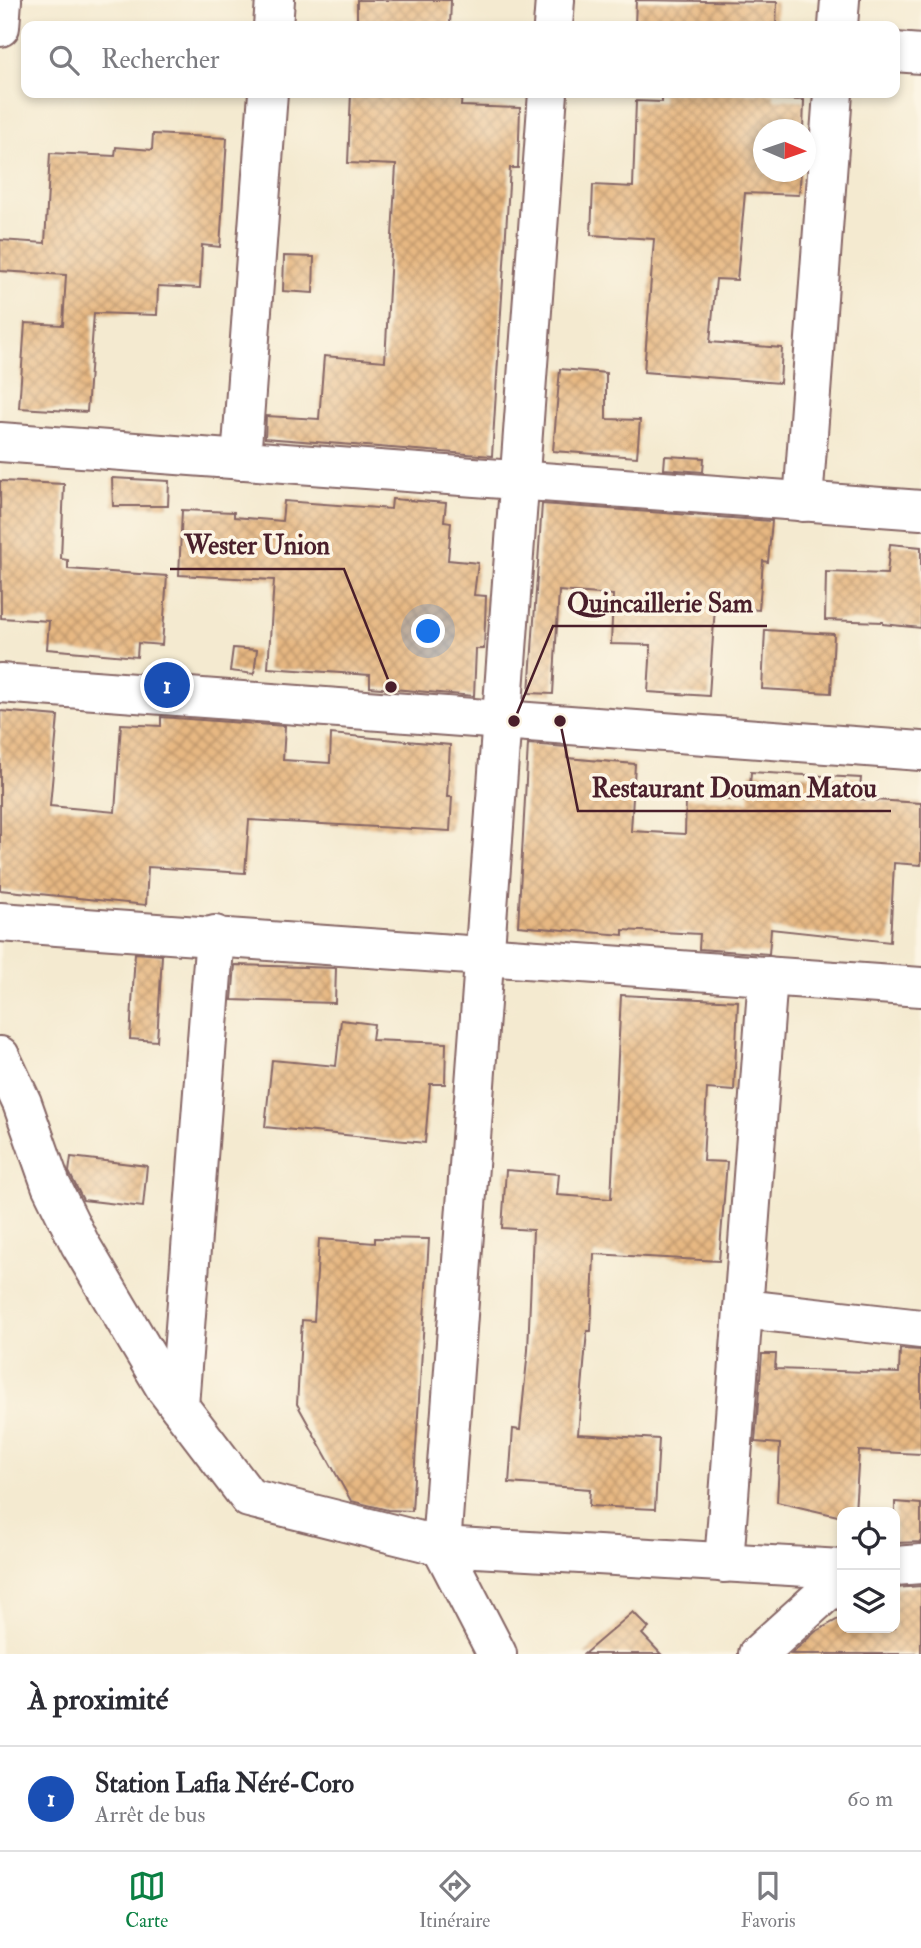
<!DOCTYPE html>
<html lang="fr">
<meta charset="utf-8">
<style>
:root{--surface:#fff;--page:#f2f2f3;--text:#2b2b33;--muted:#7c7c81;--line:#e1e1e2;--accent:#0b8043}
body{margin:0;font-family:"IM FELL Double Pica",serif;background:var(--page);color:var(--text)}
.controls{position:absolute;right:21px;bottom:21px;display:grid;overflow:hidden;border-radius:14px;box-shadow:0 4px 10px #0003}
.controls button{width:63px;height:63px;display:grid;place-items:center;padding:0;border:0;border-bottom:2px solid var(--line);background:var(--surface);color:var(--text);font:35px sans-serif}
.compass{position:absolute;left:753px;top:119px;width:63px;height:63px;border-radius:50%;background:var(--surface);box-shadow:0 4px 10px #0003;rotate:92deg}
.you{position:absolute;left:429px;top:632px;width:24px;height:24px;margin:-18px;border:5px solid #fff;border-radius:50%;background:#1a73e8;box-shadow:0 0 0 10px #1a73e833}
.badge{display:grid;place-items:center;width:46px;height:46px;border-radius:50%;background:var(--accent);color:#fff;font-size:23px;font-weight:700}
.pin{position:absolute;translate:-50% -50%;border:4px solid #fff;box-shadow:0 2px 7px #0006}
.list{margin:0;padding:0;list-style:none}
h2{display:flex;justify-content:space-between;align-items:center;height:91px;margin:0;padding:0 28px;font-size:30px}
h2 small{font-size:23px;font-weight:400;color:var(--muted)}
.list li{display:grid;grid-template-columns:46px 1fr auto;gap:21px;align-items:center;box-sizing:border-box;height:105px;padding:0 28px;border-top:2px solid var(--line)}
.list b{display:block;font-size:26px;white-space:nowrap}
.list p{margin:0;font-size:23px;white-space:nowrap;color:var(--muted)}
.list em{font-size:23px;font-style:normal;color:var(--muted)}
.icon{flex:none;width:38px;height:38px;fill:none;stroke:currentColor;stroke-width:2;stroke-linecap:round;stroke-linejoin:round}
.map{position:relative;flex:none;width:921px;height:1654px;overflow:hidden}
.search{position:absolute;background:var(--surface);box-shadow:0 4px 10px #0003;left:21px;right:21px;top:21px;height:77px;display:flex;align-items:center;gap:18px;box-sizing:border-box;padding:0 24px;border-radius:14px;color:var(--muted);font-size:26px}
.sheet{height:196px;background:var(--surface)}
nav{display:flex;justify-content:space-around;align-items:center;box-sizing:border-box;height:98px;border-top:2px solid var(--line);background:var(--surface);font-size:19px;color:var(--muted)}
nav a{display:grid;justify-items:center;gap:4px}
nav .on{color:var(--accent)}
.map>svg:first-child{display:block}
.building{fill:url(#building-cross-hatch)}
.lines{fill:none;stroke-linecap:round;stroke-linejoin:round}
.minor-casing{stroke:#866665;stroke-width:42}
.minor{stroke:#fff;stroke-width:38}
.leader{fill:none;stroke:#4a1f2b;stroke-width:2.5}
.callout-dot{fill:#4a1f2b;stroke:#fcf5e5;stroke-width:2.5}
.callout-label{font-size:26px;text-anchor:middle;font-weight:bold;fill:#4a1f2b;stroke:#fcf5e5;stroke-width:7;stroke-linejoin:round;paint-order:stroke}
</style>
<div class="map">
<svg width="921" height="1654" viewBox="0 0 921 1654">
<defs>
<pattern id="building-cross-hatch" width="8" height="8" patternUnits="userSpaceOnUse" patternTransform="scale(1.75)"><rect width="8" height="8" fill="#e7b882"/><path d="M0 0l8 8M0 8l8-8" fill="none" stroke="#bd956b"/></pattern>
</defs>
<rect width="100%" height="100%" fill="#fcf5e5"/>
<filter id="ink" filterUnits="userSpaceOnUse"><feTurbulence type="fractalNoise" baseFrequency=".0143" numOctaves="2"/><feDisplacementMap in="SourceGraphic" scale="14" xChannelSelector="R" yChannelSelector="G"/><feConvolveMatrix kernelMatrix="1 2 1 2 8 2 1 2 1" color-interpolation-filters="sRGB"/></filter>
<filter id="wash" filterUnits="userSpaceOnUse"><feTurbulence type="fractalNoise" baseFrequency=".00686" numOctaves="4" result="noise"/><feDisplacementMap in="SourceGraphic" scale="28" xChannelSelector="R" yChannelSelector="G"/><feGaussianBlur stdDeviation="1.57" result="paint"/><feColorMatrix in="noise" values="0 0 0 0 0 0 0 0 0 0 0 0 0 0 0 0 0 1.4 0 .05"/><feComposite in="paint" operator="in"/></filter>
<g filter="url(#wash)">
<rect width="100%" height="100%" fill="#f4ead0"/>
<g id="blocks">
<g class="building">
<path d="M 357,0 L 451,0 L 450,26 L 357,26 Z"/>
<path d="M 636,0 L 777,2 L 776,26 L 635,26 Z"/>
<path d="M 351,93 L 462,93 L 461,106 L 520,108 L 518,168 L 510,168 L 492,456 L 265,438 L 266,416 L 319,419 L 324,356 L 385,361 L 396,165 L 348,163 Z"/>
<path d="M 662,93 L 774,93 L 774,99 L 804,100 L 803,130 L 764,130 L 764,172 L 801,172 L 799,195 L 745,193 L 737,280 L 716,279 L 710,342 L 782,348 L 780,383 L 644,372 L 654,239 L 591,235 L 593,185 L 633,187 L 636,101 L 662,102 Z"/>
<path d="M 153,134 L 227,138 L 220,247 L 202,245 L 200,288 L 158,286 L 157,315 L 94,313 L 87,412 L 19,408 L 25,323 L 63,325 L 66,275 L 0,271 L 0,240 L 45,243 L 50,153 L 115,156 L 116,147 L 152,150 Z"/>
<path d="M 284,256 L 314,257 L 313,293 L 283,291 Z"/>
<path d="M 560,369 L 606,373 L 606,419 L 640,420 L 637,457 L 553,451 Z"/>
<path d="M 665,456 L 704,458 L 703,472 L 664,469 Z"/>
<path d="M 112,478 L 169,481 L 168,506 L 113,506 Z"/>
<path d="M 0,481 L 64,484 L 61,559 L 68,560 L 68,569 L 167,576 L 162,645 L 138,643 L 137,657 L 47,649 L 49,621 L 1,618 Z"/>
<path d="M 392,499 L 446,503 L 444,521 L 451,522 L 448,560 L 478,563 L 474,595 L 486,596 L 484,649 L 476,649 L 474,696 L 370,687 L 370,675 L 268,668 L 274,580 L 179,575 L 182,510 L 234,512 L 234,517 L 282,521 L 284,501 L 391,509 Z"/>
<path d="M 542,504 L 772,521 L 768,562 L 763,561 L 759,610 L 715,606 L 709,696 L 648,692 L 651,645 L 611,644 L 613,595 L 559,591 L 553,694 L 529,693 Z"/>
<path d="M 890,544 L 921,547 L 921,628 L 883,624 L 883,622 L 825,620 L 826,572 L 887,574 Z"/>
<path d="M 765,630 L 834,634 L 831,693 L 762,689 Z"/>
<path d="M 233,648 L 257,650 L 254,674 L 230,671 Z"/>
<path d="M 0,711 L 58,716 L 50,806 L 115,812 L 121,724 L 161,726 L 161,717 L 285,726 L 283,760 L 330,763 L 331,734 L 450,745 L 447,797 L 452,797 L 450,831 L 249,820 L 245,873 L 148,867 L 146,905 L 0,890 Z"/>
<path d="M 528,744 L 567,747 L 567,758 L 635,764 L 631,831 L 685,834 L 686,798 L 749,801 L 751,772 L 861,778 L 859,799 L 921,803 L 921,865 L 894,863 L 890,942 L 771,929 L 769,954 L 699,949 L 700,934 L 623,930 L 623,935 L 518,926 Z"/>
<path d="M 135,953 L 162,955 L 157,1041 L 130,1039 Z"/>
<path d="M 235,965 L 336,968 L 335,1003 L 232,1000 Z"/>
<path d="M 621,995 L 738,1001 L 734,1091 L 707,1089 L 703,1161 L 727,1162 L 719,1261 L 594,1254 L 591,1331 L 587,1331 L 578,1434 L 659,1439 L 655,1509 L 589,1506 L 590,1489 L 509,1483 L 513,1429 L 520,1430 L 528,1350 L 533,1230 L 502,1228 L 506,1170 L 559,1174 L 557,1195 L 611,1199 Z"/>
<path d="M 341,1020 L 374,1024 L 372,1040 L 446,1043 L 445,1084 L 430,1084 L 425,1143 L 265,1127 L 272,1060 L 336,1066 Z"/>
<path d="M 71,1157 L 147,1166 L 143,1207 L 83,1200 L 69,1172 Z"/>
<path d="M 375,1238 L 429,1239 L 412,1511 L 388,1510 L 351,1501 L 297,1404 L 302,1320 L 314,1321 L 319,1239 L 375,1243 Z"/>
<path d="M 900,1349 L 921,1350 L 921,1454 L 859,1451 L 855,1512 L 842,1512 L 842,1517 L 777,1502 L 780,1444 L 755,1442 L 762,1354 L 776,1354 L 775,1369 L 899,1373 Z"/>
<path d="M 895,1502 L 921,1504 L 921,1542 L 895,1543 Z"/>
<path d="M 921,1586 L 921,1654 L 791,1654 L 815,1632 L 842,1617 L 842,1628 L 895,1628 L 895,1588 Z"/>
<path d="M 633,1612 L 649,1628 L 642,1634 L 661,1654 L 584,1654 Z"/>
</g>
</g>
</g>
<g filter="url(#ink)">
<use href="#blocks" fill-opacity="0" stroke="#866665" stroke-width="2"/>
<g class="lines">
<defs>
<g id="minor">
<path d="M 273,26 L 275,0"/>
<path d="M 553,26 L 555,0"/>
<path d="M 838,26 L 840,0"/>
<path d="M 0,27 L 2,0"/>
<path d="M 895,52 L 921,54"/>
<path d="M 0,442 L 921,510"/>
<path d="M 241,460 L 268,93"/>
<path d="M 803,502 L 833,93"/>
<path d="M 0,683 L 921,751"/>
<path d="M 0,922 L 921,987"/>
<path d="M 0,1056 L 22,1103 L 51,1185 L 80,1244 L 166,1389 L 249,1498 L 441,1546 L 842,1569"/>
<path d="M 743,1309 L 921,1329"/>
<path d="M 179,1406 L 215,935"/>
<path d="M 724,1563 L 768,976"/>
<path d="M 895,1566 L 921,1564"/>
<path d="M 497,1654 L 441,1546 L 548,93"/>
<path d="M 758,1654 L 842,1578"/>
</g>
</defs>
<use href="#minor" class="minor-casing"/>
<use href="#minor" class="minor"/>
</g>
</g>
<path class="leader" d="M391 687L344 569H170M514 721L553 626H767M560 721L578 811H891"/>
<g class="callout-dot">
<circle cx="391" cy="687" r="7"/>
<circle cx="514" cy="721" r="7"/>
<circle cx="560" cy="721" r="7"/>
</g>
<g class="callout-label">
<text x="257" y="554">Wester Union</text>
<text x="660" y="612">Quincaillerie Sam</text>
<text x="734" y="797">Restaurant Douman Matou</text>
</g>
</svg>
<div class="controls">
<button><svg class="icon" aria-label="locate" viewBox="0 0 24 24"><circle cx="12" cy="12" r="6"/><path d="M12 2v4M12 18v4M2 12h4M18 12h4"/></svg></button>
<button><svg class="icon" aria-label="layers" viewBox="0 0 24 24"><path d="M12 4l9 5-9 5-9-5zM3 14l9 5 9-5"/></svg></button>
</div>
<svg class="compass" viewBox="-18 -18 36 36"><path d="M0-13l5 13h-10z" fill="#e53935"/><path d="M0 13l5-13h-10z" fill="#7c7c81"/></svg>
<div class="you"></div>
<div class="pin badge" style="left:167px;top:685px;background:#1a4fb4">1</div>
<div class="search"><svg class="icon" aria-label="search" viewBox="0 0 24 24"><circle cx="10" cy="10" r="6"/><path d="M15 15l6 6"/></svg>Rechercher</div>
</div>
<section class="sheet">
<h2>À proximité<small></small></h2>
<ul class="list">
<li><span class="badge" style="background:#1a4fb4">1</span><div><b>Station Lafia Néré-Coro</b><p>Arrêt de bus</p></div><em>60 m</em></li>
</ul>
</section>
<nav>
<a class="on"><svg class="icon" aria-label="map" viewBox="0 0 24 24"><path d="M3 6l6-2 6 2 6-2v14l-6 2-6-2-6 2zM9 4v14M15 6v14"/></svg>Carte</a>
<a><svg class="icon" aria-label="directions" viewBox="0 0 24 24"><path d="M12 3l9 9-9 9-9-9zM9 14v-3h6M13 9l2 2-2 2"/></svg>Itinéraire</a>
<a><svg class="icon" aria-label="saved" viewBox="0 0 24 24"><path d="M7 4h10v16l-5-4-5 4z"/></svg>Favoris</a>
</nav>
